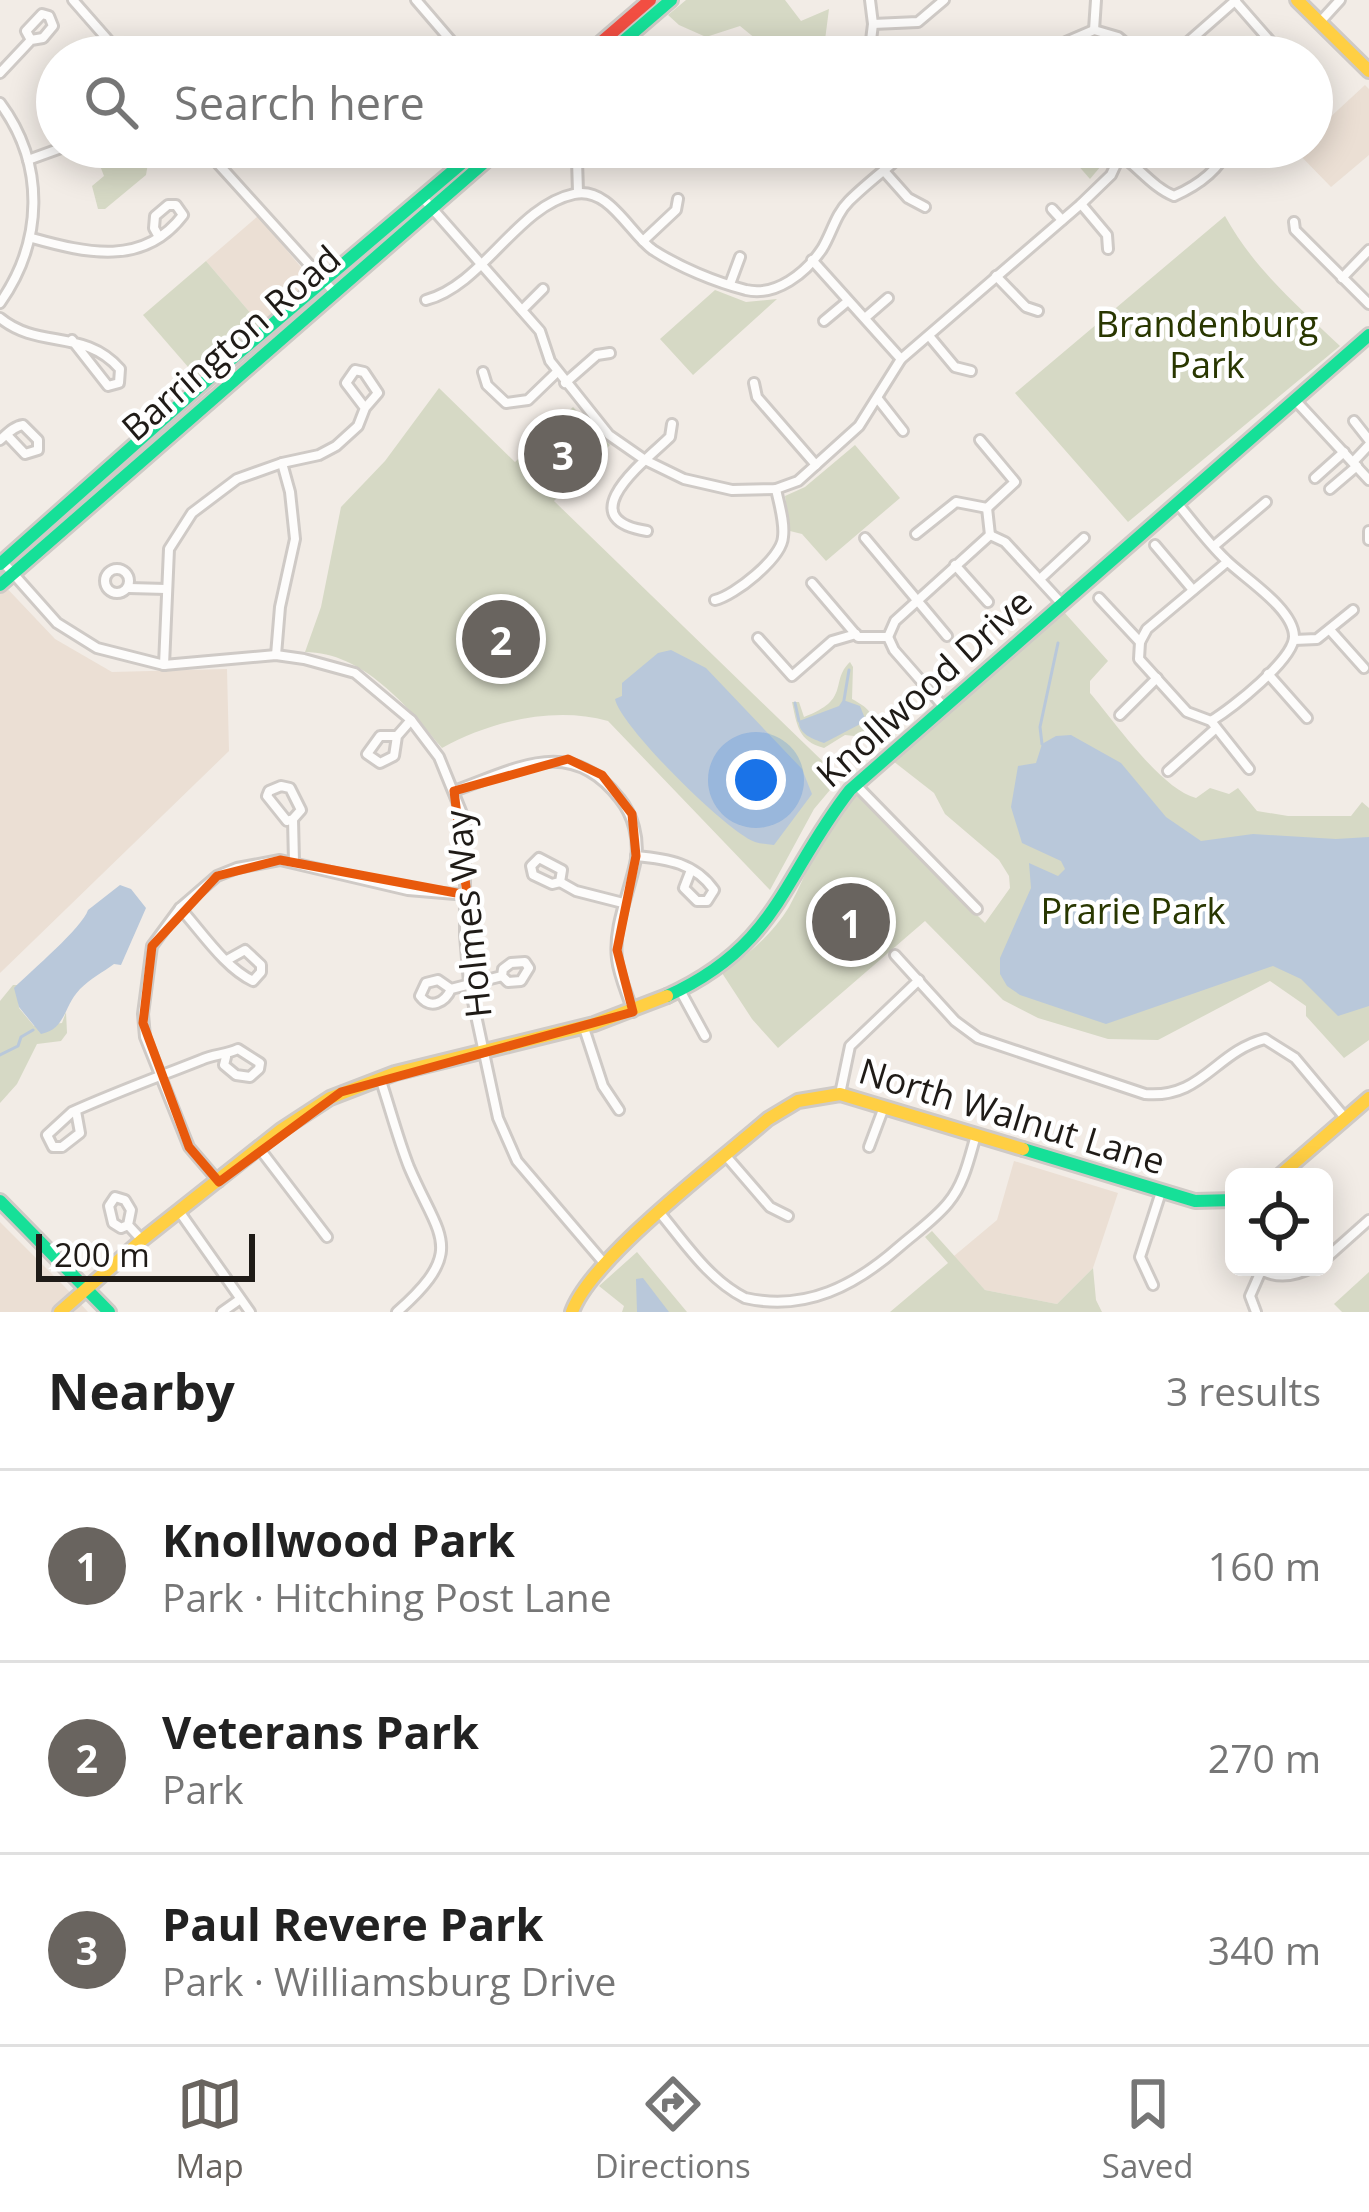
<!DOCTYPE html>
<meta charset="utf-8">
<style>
:root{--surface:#fff;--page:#f2f2f2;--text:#222;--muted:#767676;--line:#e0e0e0;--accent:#69645f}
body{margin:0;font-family:"Open Sans",sans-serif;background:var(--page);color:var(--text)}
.controls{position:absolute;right:36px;bottom:36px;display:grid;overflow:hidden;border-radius:18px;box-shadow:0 6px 30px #0003}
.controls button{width:108px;height:108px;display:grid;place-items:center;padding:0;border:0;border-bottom:3px solid var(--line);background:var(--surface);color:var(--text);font:60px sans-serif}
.scale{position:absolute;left:36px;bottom:30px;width:219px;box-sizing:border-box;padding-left:12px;border:6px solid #1f1b17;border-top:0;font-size:33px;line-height:42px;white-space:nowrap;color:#1f1b17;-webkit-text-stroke:9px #fff;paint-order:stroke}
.you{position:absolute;left:756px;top:780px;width:42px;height:42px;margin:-30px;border:9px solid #fff;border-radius:50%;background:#1a73e8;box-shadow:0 0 0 18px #1a73e833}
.badge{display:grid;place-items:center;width:78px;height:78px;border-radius:50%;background:var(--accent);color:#fff;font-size:39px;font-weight:700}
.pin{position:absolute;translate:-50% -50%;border:6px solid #fff;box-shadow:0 3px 12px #0006}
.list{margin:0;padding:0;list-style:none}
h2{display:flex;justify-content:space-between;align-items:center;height:156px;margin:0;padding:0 48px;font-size:51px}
h2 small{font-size:39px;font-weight:400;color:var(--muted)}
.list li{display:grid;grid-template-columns:78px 1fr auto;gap:36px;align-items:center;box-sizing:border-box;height:192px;padding:0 48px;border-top:3px solid var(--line)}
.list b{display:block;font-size:45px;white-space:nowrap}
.list p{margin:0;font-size:39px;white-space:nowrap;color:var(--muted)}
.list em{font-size:39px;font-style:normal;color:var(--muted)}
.icon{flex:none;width:66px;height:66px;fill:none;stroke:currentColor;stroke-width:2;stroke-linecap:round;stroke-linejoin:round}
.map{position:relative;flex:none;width:1369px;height:1312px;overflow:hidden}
.search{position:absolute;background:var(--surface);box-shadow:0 6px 30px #0003;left:36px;right:36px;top:36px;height:132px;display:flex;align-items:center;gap:30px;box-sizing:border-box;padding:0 42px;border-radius:66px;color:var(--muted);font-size:45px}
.sheet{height:732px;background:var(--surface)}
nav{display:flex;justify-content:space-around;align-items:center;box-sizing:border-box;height:168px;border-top:3px solid var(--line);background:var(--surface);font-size:33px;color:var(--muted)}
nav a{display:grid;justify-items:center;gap:6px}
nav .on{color:var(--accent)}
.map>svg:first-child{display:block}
.built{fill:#ebdfd4}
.green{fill:#d6d9c5}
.water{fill:#b9c8da}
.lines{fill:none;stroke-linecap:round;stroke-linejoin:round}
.stream{stroke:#b9c8da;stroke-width:3}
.street-casing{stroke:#cfcac6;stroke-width:14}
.fast-casing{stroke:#cfcac6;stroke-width:18}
.slow-casing{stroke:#cfcac6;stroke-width:18}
.jam-casing{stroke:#cfcac6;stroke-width:18}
.street{stroke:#fdfcfb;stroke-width:8}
.fast{stroke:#16e098;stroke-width:12}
.slow{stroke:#ffcf43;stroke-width:12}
.jam{stroke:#f24e42;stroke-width:12}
.marked{fill:none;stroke:#e8590c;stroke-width:9;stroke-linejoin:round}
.labels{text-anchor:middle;stroke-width:9;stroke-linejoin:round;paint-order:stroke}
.park-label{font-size:36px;fill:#293700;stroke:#fff}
.street-label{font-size:36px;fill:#1f1b17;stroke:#fff}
</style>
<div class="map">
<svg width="1369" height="1312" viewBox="0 0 1369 1312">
<rect width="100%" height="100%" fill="#f2ece6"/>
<g class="built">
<path d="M 1365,85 L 1369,89 L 1369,155 L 1331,187 L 1295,150 L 1312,147 L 1312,134 Z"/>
<path d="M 258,216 L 316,285 L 264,329 L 206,261 Z"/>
<path d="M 0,581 L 55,639 L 112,672 L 227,669 L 229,751 L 0,973 Z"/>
<path d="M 1014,1161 L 1118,1193 L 1093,1268 L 1057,1304 L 985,1290 L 954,1256 L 997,1220 Z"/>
<path d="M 0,1222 L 63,1285 L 88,1312 L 0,1312 Z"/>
</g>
<g class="green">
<path d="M 686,0 L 785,0 L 801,21 L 829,9 L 825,40 L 811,57 L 778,57 L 740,26 L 706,37 L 679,25 L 668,15 Z"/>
<path d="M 1099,42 L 1128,57 L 1064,57 L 1079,46 Z"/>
<path d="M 1062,147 L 1111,147 L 1106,160 L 1090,179 Z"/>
<path d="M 105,149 L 111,160 L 124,167 L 138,158 L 148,163 L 146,175 L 105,209 L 98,209 L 92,186 L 104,176 L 95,153 Z"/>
<path d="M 1225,216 C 1254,269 1297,305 1340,346 L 1128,522 L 1015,393 Z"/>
<path d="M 206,261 L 264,329 L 202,383 L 143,315 Z"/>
<path d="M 715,290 L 746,302 L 777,299 L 693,375 L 660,339 Z"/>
<path d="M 439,388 L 515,462 L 573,407 L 610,445 L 554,501 L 840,778 L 814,809 L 770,890 L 608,721 C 554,706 491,721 442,748 C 408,707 363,652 305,652 L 321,607 L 341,507 L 385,461 Z"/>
<path d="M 855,445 L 900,498 L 826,561 L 802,534 L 790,531 L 785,496 L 805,487 Z"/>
<path d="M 1064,612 L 1108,661 L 1090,681 L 1090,693 C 1115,722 1161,789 1196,798 L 1210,788 L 1229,794 L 1238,788 L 1257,811 L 1288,816 L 1351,816 L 1362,802 L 1369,808 L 1369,1040 L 1344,1058 L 1306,1016 L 1306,1006 L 1270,981 L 1158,1040 L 1108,1039 L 1038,1018 L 1003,1000 L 925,921 L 778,1048 L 752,1019 L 722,973 C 748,954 772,935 789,907 C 811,868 822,823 857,794 L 985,923 L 1010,888 L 1009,876 L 999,860 L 945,814 L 934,793 L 893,761 Z"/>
<path d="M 850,662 L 853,667 L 852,699 C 870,709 881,717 863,737 L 845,735 L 824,748 C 798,741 797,725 792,702 L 799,702 L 804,717 C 852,699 829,682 850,662 Z"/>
<path d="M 13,985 L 17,985 L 19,1008 L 34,1026 L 62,1023 L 66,1012 L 67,1033 L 61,1041 L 37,1044 L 17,1084 L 0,1103 L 0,1001 Z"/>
<path d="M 932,1231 L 985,1290 L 1057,1304 L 1093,1268 L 1096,1300 L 1102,1312 L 890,1312 L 948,1263 L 925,1237 Z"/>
<path d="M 637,1252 L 687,1312 L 622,1312 L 624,1306 L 599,1286 Z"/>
<path d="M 1369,1272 L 1369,1312 L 1342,1312 L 1334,1304 Z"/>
</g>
<g class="water">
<path d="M 671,650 L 706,668 L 802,769 L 812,794 L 774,845 C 767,844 761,844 755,842 C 727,832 620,726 615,699 L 622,696 L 622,683 L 658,653 Z"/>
<path d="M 843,700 L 860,706 L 866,721 L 824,743 C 813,739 798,734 799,721 L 839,706 Z"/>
<path d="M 1071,735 L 1121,763 L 1166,817 L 1201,841 L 1253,834 L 1336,839 L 1369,837 L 1369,1006 L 1338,1016 L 1301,979 L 1273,966 L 1106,1024 L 1020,995 L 1007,986 L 1000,974 L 1000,958 L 1031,888 L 1029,863 L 1058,876 L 1065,869 L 1061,861 L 1022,843 L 1011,807 L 1018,766 L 1036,763 L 1042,744 L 1056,736 Z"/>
<path d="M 120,885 L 131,889 L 146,908 L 121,965 L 114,964 C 103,972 90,979 80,989 C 63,1007 66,1029 41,1034 L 19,1007 L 14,988 C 32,970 82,928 88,910 Z"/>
<path d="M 643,1278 L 669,1312 L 637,1312 L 636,1279 Z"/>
</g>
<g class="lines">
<g class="stream">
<path d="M 844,700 L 849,670"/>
<path d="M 795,703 L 799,721"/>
<path d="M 1042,744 L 1040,727 L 1058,643"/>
<path d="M 0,1055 L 18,1046 L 21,1037 L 33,1030"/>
</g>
<defs>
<g id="street">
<path d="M 73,0 L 123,57"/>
<path d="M 416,0 L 465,57"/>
<path d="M 1235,1 L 1284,57"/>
<path d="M 1320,22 L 1340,0"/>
<path d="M 873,24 L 918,22 L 944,0"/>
<path d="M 1094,30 L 1096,0"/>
<path d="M 1032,50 L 1038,57"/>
<path d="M 869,57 L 873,24 L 870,0"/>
<path d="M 1048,57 L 1066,42 L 1094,30 L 1118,37 L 1142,57"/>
<path d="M 1171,57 L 1236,0"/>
<path d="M 0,73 L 31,40 L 43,38 L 53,26 L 49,16 L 42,14 L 26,31 L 31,40"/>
<path d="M 0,103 C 46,165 43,242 0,303"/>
<path d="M 203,147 L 335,293"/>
<path d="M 774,147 L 787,147"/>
<path d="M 1122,156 C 1140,169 1154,188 1174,196 C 1197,186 1219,170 1229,147"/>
<path d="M 28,160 L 64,147"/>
<path d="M 884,171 L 908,198 L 925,207"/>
<path d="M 578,192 L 577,160 L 581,147"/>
<path d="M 423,198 L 540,331 L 550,361 L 609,435 L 645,460 L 684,479 L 732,490 L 776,489 L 798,481 L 859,426 L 901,359 L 1081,204 L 1111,175 L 1124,147"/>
<path d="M 1081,204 L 1107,235 L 1108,249"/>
<path d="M 1052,209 L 1062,220"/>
<path d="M 1294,222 L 1295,230 L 1369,304"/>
<path d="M 32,238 C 86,253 144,267 183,215 L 176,205 L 168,205 L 155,216 L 154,228 L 159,237"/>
<path d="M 643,241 L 676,210 L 678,199"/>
<path d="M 812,260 L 901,359"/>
<path d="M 996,276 L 1026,307 L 1038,311"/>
<path d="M 1342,278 L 1369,250"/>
<path d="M 730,284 L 740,257"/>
<path d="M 426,300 C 483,285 517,206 574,194 C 609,186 629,233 653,250 C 679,267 715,282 746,290 C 776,297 806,273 822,249 C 832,233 835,215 849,201 C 868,182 891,165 912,147"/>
<path d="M 522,310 L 543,289"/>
<path d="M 0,318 C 39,350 84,328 120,369 L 119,383 L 108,386 L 72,340"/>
<path d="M 865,318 L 888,298"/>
<path d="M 824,321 L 848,301"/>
<path d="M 930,337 L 955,367 L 971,371"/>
<path d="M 483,372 L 487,385 L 506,403 L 528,400 L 557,372"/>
<path d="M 565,383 L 597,355 L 610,353"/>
<path d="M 754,383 L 757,397 L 816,465"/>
<path d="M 878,399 L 903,431"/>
<path d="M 1295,400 L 1369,480"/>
<path d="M 1354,421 L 1369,440"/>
<path d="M 0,440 C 7,434 14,426 23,425 L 38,440 L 38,450 L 25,454 L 7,435"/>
<path d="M 980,440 L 1015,482 L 987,508"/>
<path d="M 1353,462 L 1369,445"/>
<path d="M 1315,478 L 1344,452"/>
<path d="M 1330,489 L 1357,466"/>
<path d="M 1177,503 C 1193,522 1208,543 1226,560 C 1244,578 1293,608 1294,636 C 1295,659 1231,709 1211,721 L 1187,712 L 1139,659 L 1140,642 L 1147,629 L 1227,562"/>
<path d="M 987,508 L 990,535"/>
<path d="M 647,531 C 568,519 646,460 670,437 L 672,424"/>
<path d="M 1369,531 L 1369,540"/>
<path d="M 916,534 L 956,502 L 987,508"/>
<path d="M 990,535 L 1005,542 L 1062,604"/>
<path d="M 865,538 L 947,636"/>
<path d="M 1155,545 L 1193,590"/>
<path d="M 1214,546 L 1266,502"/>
<path d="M 1,560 L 57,623 L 97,648 L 164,665 L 276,655 L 304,659 L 355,673 L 411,720 L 439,757 L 465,821 L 465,935 L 469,983 L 498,1118 L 517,1161 L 604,1263"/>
<path d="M 955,565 L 988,602"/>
<circle cx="117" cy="581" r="12"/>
<path d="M 1040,579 L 1084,538"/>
<path d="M 812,583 L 858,637 L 888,637"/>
<path d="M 129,588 L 166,589"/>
<path d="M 1099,598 L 1140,642"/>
<path d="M 715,600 C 734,596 782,558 783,537 C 785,522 779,504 776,489"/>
<path d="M 1330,630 L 1364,668"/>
<path d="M 888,637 L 895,621 L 990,535"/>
<path d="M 888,637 L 894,650 L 944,707"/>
<path d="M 758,638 L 792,676 L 832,641 L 856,634"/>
<path d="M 1294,640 L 1317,639 L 1353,610"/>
<path d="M 276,655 L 280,607 L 295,539 L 290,492 L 282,463"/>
<path d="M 164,665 L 169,549 L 192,513 L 237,479 L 282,463 L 319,455 L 336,446 L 358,426 L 365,408 L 378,393 L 364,372 L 355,370 L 346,383 L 365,408"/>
<path d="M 1268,674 L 1307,718"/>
<path d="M 1120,715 L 1157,678"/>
<path d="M 1211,721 L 1249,769"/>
<path d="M 397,736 L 380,736 L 367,754 L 380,763 L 394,756 L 397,736 L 411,720"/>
<path d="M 1168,771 L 1214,730"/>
<path d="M 856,785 L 977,909"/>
<path d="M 454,791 C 518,768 571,735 620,799 C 633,815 639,838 636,859 C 630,892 613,925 617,959 C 619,977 628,995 633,1012"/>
<path d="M 293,819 L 287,821 L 267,796 L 269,791 L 281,786 L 290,788 L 301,810 L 293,819 L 294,862"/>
<path d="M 636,856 C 668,859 695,863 714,890 L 707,901 L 697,901 L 684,888 L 691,870"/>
<path d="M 539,858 L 562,870 L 560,882 L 552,884 L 533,875 L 531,866 Z"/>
<path d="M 560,882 L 576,891 L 623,903"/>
<path d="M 180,908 C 201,931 225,968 253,981 L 261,972 L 261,965 L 245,950 L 227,960"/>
<path d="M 895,955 L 955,1021 L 978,1038 L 1145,1094 C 1202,1099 1215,1052 1265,1039 L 1295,1058 L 1346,1119"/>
<path d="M 451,989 L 438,980 L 426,983 L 420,996 C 430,1010 445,1003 451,989 L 502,976 L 508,982 L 521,981 L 529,968 L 525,962 L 511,963 L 503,969 L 502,976"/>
<path d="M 681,992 L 705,1036"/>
<path d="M 584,1028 L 603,1086 L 619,1110"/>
<path d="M 380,1078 C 390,1108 398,1139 409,1167 C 439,1238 468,1249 397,1312"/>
<path d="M 840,1094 L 850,1046 L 919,980"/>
<path d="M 76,1111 L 80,1133 L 62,1147 L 53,1147 L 47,1135 L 72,1112 C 114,1093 158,1077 201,1060 C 214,1054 225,1055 238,1049 L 260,1063 L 259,1069 L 250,1077 L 236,1075 L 224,1065 L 226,1057"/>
<path d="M 869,1147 L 884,1107"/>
<path d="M 259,1148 L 327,1237"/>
<path d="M 726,1156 L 770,1207 L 788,1216"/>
<path d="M 219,1182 L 189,1147 L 145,1037 L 143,1014 L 152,946 L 180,908 L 217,876 L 237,868 L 280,860 L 408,890 L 467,895"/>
<path d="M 179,1211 L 250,1312"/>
<path d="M 660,1213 C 685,1243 709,1280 745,1298 C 806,1312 856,1285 899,1247 C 915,1233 934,1220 948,1203 C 964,1184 969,1159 976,1135"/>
<path d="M 128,1225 L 131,1210 L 125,1200 L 115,1197 L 109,1206 L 113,1223 L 121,1228 L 128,1225 L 142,1240"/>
<path d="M 1324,1260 L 1369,1220"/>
<path d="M 1256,1267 C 1275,1280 1294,1277 1313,1267"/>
<path d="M 1153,1285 L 1140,1257 L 1161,1192"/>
<path d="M 222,1312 L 239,1300"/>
<path d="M 1256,1312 L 1250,1296 L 1261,1271"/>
</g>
<g id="fast">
<path d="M 605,57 L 671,0"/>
<path d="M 0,564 L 215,373 L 481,147"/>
<path d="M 0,585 L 502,147"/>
<path d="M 667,996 C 779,945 782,877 850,790 L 1369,335"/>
<path d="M 1023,1149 L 1195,1201 L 1234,1200"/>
<path d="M 0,1201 L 109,1312"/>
</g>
<g id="slow">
<path d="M 1297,0 L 1369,71"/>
<path d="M 1278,1177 L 1369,1098"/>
<path d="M 60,1312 L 142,1240 L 281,1130 L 330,1098 L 395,1073 L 594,1024 L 667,996"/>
<path d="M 572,1312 C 590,1259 721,1160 768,1119 L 798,1101 L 840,1094 L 1023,1149"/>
</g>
<path id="jam" d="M 584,57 L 650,0"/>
</defs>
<use href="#street" class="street-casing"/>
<use href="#fast" class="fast-casing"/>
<use href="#slow" class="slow-casing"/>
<use href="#jam" class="jam-casing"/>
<use href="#street" class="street"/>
<use href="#fast" class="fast"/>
<use href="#slow" class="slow"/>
<use href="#jam" class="jam"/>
</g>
<path class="marked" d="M 568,759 L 602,775 L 632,814 L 636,856 L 617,950 L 633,1012 L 341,1092 L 219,1182 L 189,1147 L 143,1023 L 152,946 L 217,876 L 280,860 L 467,895 L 454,791 Z"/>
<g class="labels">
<g class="park-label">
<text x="1207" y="337">Brandenburg<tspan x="1207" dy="41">Park</tspan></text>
<text x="1133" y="924">Prarie Park</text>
</g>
<g class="street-label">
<text transform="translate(231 343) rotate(-41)" y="13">Barrington Road</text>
<text transform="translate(924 688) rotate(-42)" y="13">Knollwood Drive</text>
<text transform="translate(468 914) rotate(-96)" y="13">Holmes Way</text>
<text transform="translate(1012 1116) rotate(17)" y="13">North Walnut Lane</text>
</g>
</g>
</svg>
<div class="controls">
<button><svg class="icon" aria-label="locate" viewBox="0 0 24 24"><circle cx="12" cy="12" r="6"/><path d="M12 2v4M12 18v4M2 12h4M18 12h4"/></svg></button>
</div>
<div class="scale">200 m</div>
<div class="you"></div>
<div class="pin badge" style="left:851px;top:922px">1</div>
<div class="pin badge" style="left:501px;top:639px">2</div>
<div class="pin badge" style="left:563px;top:454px">3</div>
<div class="search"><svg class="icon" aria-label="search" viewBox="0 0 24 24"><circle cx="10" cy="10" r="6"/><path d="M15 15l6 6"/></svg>Search here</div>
</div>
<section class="sheet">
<h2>Nearby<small>3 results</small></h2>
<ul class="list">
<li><span class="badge">1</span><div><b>Knollwood Park</b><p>Park · Hitching Post Lane</p></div><em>160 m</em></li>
<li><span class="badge">2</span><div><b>Veterans Park</b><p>Park</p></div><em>270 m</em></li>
<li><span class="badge">3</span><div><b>Paul Revere Park</b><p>Park · Williamsburg Drive</p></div><em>340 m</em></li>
</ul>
</section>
<nav>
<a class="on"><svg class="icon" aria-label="map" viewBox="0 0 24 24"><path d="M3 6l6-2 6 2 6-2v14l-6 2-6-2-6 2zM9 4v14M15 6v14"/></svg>Map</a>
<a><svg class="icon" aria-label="directions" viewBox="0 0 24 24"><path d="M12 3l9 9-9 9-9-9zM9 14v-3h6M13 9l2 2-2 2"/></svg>Directions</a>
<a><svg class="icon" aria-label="saved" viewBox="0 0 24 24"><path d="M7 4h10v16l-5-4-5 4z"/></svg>Saved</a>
</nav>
